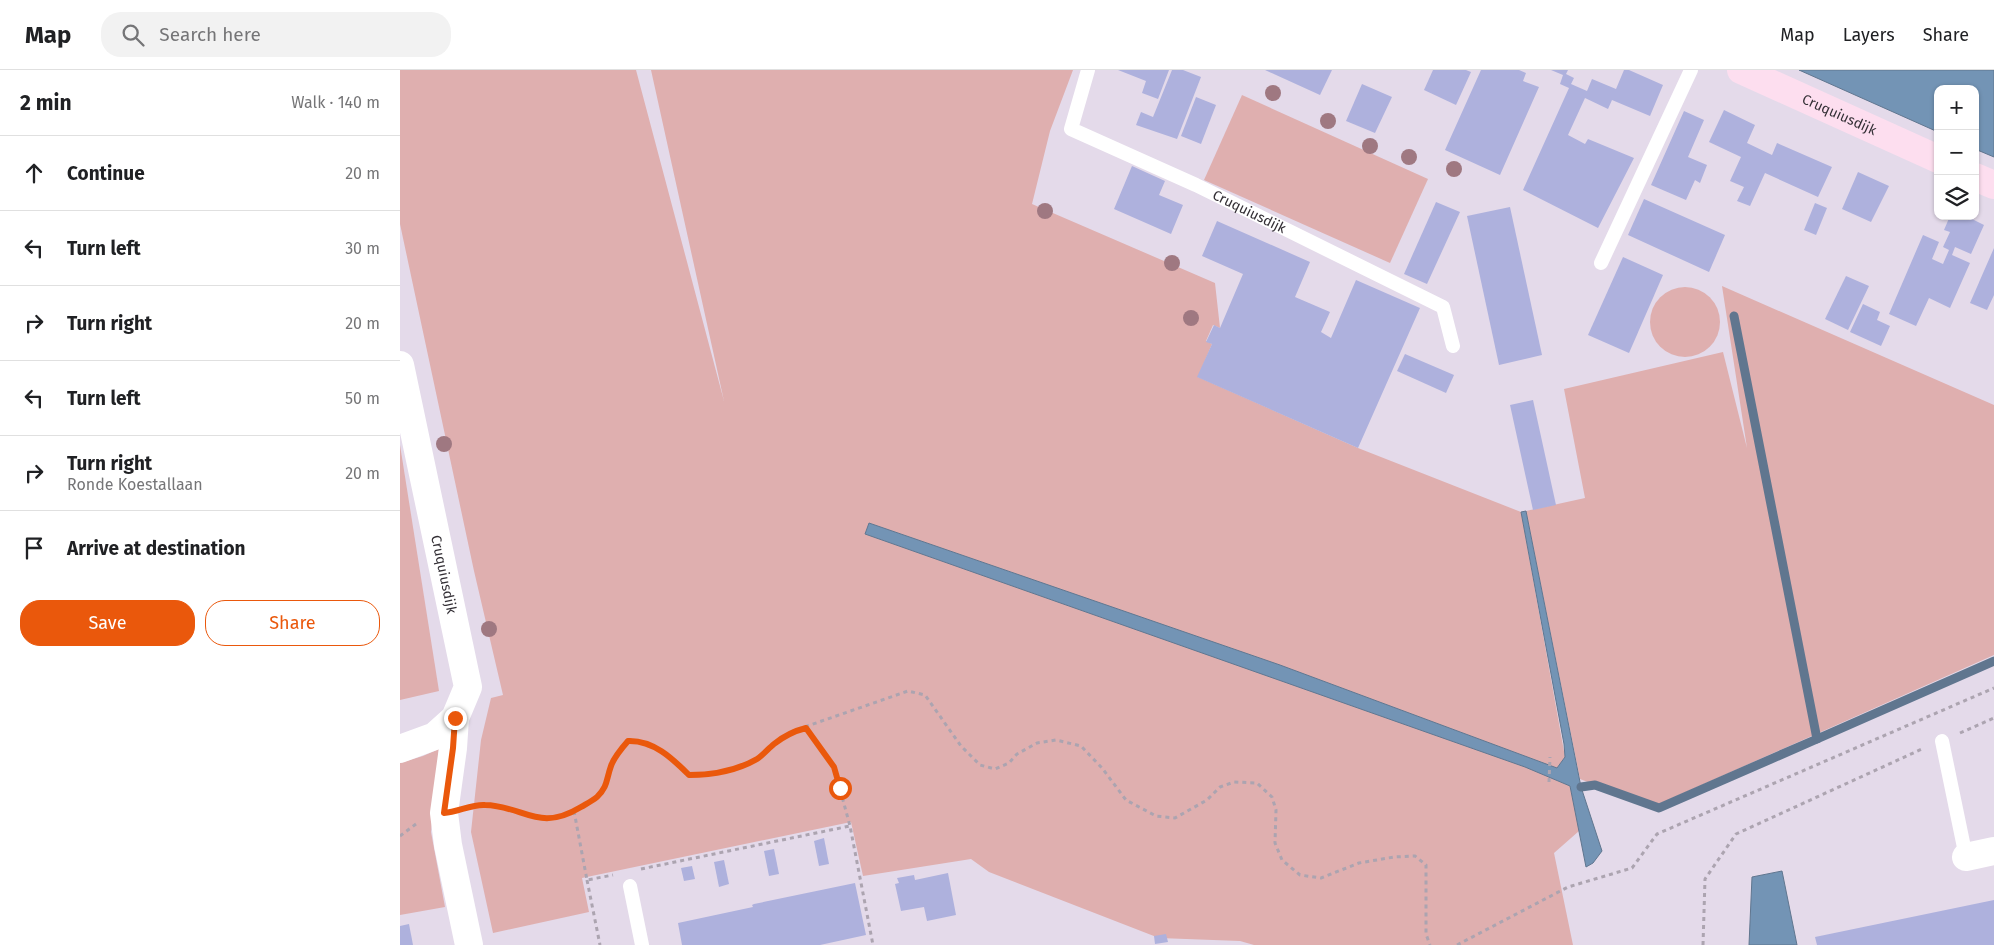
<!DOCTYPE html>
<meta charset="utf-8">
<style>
:root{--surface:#fff;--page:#f2f2f2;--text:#202124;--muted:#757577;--line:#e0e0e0;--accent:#ea580c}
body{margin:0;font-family:"Fira Sans",sans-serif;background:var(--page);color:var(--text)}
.controls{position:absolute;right:15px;top:15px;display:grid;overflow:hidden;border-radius:10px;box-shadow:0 1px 4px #0004}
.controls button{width:45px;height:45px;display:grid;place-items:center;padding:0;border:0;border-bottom:1px solid var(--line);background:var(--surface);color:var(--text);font:25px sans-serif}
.stop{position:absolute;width:15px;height:15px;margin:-11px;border:4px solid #ea580c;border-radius:50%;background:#fff}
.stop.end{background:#ea580c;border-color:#fff;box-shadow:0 1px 5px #0008}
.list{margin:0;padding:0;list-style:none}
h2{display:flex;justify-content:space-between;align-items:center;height:65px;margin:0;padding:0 20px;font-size:21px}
h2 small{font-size:16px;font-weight:400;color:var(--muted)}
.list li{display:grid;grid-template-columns:32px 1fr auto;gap:15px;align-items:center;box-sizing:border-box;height:75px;padding:0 20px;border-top:1px solid var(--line)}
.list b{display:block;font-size:19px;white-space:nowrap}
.list p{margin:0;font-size:16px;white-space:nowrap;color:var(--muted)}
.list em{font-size:16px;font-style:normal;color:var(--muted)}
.actions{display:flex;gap:10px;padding:15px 20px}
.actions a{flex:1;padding:11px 0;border:1px solid var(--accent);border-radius:20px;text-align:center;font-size:18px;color:var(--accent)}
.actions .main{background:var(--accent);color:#fff}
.icon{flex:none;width:28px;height:28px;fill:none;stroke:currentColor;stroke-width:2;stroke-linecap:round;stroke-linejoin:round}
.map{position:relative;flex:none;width:1594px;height:875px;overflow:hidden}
header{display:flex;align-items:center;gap:30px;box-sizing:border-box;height:70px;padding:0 25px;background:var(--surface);border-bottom:1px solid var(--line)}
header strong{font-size:24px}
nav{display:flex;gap:28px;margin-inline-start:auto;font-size:18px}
.search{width:350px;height:45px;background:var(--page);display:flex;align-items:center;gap:12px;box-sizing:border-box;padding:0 18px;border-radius:20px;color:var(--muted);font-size:19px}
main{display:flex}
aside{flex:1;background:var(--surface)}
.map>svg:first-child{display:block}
.green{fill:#dfafaf}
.water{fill:#7394b5;stroke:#60768f}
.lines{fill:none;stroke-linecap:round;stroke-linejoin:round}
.stream{stroke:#60768f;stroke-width:9}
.building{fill:#aeb1dd}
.path{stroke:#aca4b0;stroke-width:3;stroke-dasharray:4 4;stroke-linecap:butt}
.lane{stroke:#fff;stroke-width:14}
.street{stroke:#fff;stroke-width:28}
.secondary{stroke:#fddeef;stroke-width:28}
.tree{fill:#9f7881}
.route{stroke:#ea580c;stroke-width:6}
.labels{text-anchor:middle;stroke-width:5;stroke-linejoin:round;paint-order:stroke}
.street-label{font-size:14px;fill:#332f35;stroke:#f2e7f7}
</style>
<header>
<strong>Map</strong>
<div class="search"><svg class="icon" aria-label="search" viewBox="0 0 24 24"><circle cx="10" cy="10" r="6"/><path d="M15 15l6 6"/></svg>Search here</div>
<nav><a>Map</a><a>Layers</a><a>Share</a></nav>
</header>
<main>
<aside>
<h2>2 min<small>Walk · 140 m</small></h2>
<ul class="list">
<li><svg class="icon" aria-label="ahead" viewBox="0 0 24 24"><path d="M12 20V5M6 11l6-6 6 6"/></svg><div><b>Continue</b></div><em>20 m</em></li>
<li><svg class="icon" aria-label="left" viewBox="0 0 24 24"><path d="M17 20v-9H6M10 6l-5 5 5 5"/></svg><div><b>Turn left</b></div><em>30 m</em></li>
<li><svg class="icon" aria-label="right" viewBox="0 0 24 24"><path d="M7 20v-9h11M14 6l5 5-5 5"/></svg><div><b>Turn right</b></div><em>20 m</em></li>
<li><svg class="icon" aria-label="left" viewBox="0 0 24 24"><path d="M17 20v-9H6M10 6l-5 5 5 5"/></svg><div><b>Turn left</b></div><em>50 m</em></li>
<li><svg class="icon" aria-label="right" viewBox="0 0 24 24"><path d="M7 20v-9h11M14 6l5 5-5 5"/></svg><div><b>Turn right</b><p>Ronde Koestallaan</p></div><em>20 m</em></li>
<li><svg class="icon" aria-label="arrive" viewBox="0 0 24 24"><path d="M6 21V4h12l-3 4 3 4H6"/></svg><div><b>Arrive at destination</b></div></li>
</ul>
<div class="actions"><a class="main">Save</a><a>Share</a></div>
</aside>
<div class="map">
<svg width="1594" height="875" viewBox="0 0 1594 875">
<rect width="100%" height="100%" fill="#e4daea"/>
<g class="green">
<path d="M 0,0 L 236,0 L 324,331 L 251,0 L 673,0 L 650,61 L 632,134 L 815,213 L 820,258 L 813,255 L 806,271 L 812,274 L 798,307 L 958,378 L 1121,442 L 1165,687 L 1157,698 L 880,595 L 469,453 L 465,464 L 1125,697 L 1170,716 L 1179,761 L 1154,783 L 1173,875 L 854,875 L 840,871 L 759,868 L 589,802 L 571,789 L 463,806 L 451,752 L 182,808 L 189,842 L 93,863 L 71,762 L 81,670 L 91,628 L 103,625 L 74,501 L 0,154 Z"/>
<path d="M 842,25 L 1028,109 L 990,193 L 804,110 Z"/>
<path d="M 1322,216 L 1594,335 L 1594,585 L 1252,737 L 1180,709 L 1126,441 L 1185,428 L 1164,319 L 1323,282 L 1347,378 Z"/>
<circle cx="1285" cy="252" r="35"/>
<path d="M 0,375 L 39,621 L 0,630 Z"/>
<path d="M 39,679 L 31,762 L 45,837 L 0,845 L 0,693 L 23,686 Z"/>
</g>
<g class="water">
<path d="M 1399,0 L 1594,0 L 1594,87 L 1575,79 L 1575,19 L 1538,19 L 1538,62 Z"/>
<path d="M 1126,441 L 1181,717 L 1202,781 L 1193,793 L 1186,797 L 1170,716 L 1125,697 L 465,464 L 469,453 L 880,595 L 1157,698 L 1165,687 L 1164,674 L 1121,442 Z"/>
<path d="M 1382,801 L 1397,875 L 1349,875 L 1352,807 Z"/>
</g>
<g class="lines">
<g class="stream">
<path d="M 1417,669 L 1594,591"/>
<path d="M 1181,717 L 1195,715 L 1259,738 L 1417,669 L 1334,246"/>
</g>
</g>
<g class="building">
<path d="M 718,0 L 769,0 L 758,29 L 742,23 L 746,11 Z"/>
<path d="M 772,0 L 783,0 L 801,7 L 777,69 L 736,55 L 741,42 L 753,47 Z"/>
<path d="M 865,0 L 932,0 L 920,25 Z"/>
<path d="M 1033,0 L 1066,0 L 1071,2 L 1056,35 L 1024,20 Z"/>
<path d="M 1081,0 L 1119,0 L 1126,3 L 1123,11 L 1139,17 L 1100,105 L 1045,80 Z"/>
<path d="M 1151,0 L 1168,0 L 1166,4 L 1174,8 L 1171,14 L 1187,21 L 1192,9 L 1216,19 L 1224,0 L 1229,0 L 1263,15 L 1250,46 L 1212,30 L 1208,39 L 1185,28 L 1168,65 L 1185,74 L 1188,69 L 1234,88 L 1198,158 L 1123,120 L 1169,18 L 1160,14 L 1163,5 Z"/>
<path d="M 962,14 L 992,27 L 975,63 L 946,51 Z"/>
<path d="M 796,27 L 816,35 L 801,74 L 781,66 Z"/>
<path d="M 1324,40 L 1355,55 L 1347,73 L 1372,85 L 1377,73 L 1432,97 L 1418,127 L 1365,103 L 1350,136 L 1337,131 L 1344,117 L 1330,111 L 1341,87 L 1309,72 Z"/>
<path d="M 1284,41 L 1304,50 L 1288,87 L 1307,95 L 1300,113 L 1295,110 L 1286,130 L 1251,115 Z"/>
<path d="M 732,96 L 765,111 L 759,125 L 783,135 L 771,164 L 714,139 Z"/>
<path d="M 1458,102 L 1489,116 L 1471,152 L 1442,139 Z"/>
<path d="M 1244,129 L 1325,165 L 1309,202 L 1228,165 Z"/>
<path d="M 1036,132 L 1060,142 L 1027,214 L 1004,204 Z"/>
<path d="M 1415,133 L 1427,138 L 1416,165 L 1404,160 Z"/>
<path d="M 1110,137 L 1142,285 L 1099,295 L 1067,146 Z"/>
<path d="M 1550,146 L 1566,146 L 1584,155 L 1571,184 L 1555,177 L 1552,185 L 1570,193 L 1550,238 L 1529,228 L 1516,256 L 1489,244 L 1523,165 L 1539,172 L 1532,189 L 1543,194 L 1549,180 L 1543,177 L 1550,162 L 1544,160 Z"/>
<path d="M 817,151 L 910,192 L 895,227 L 930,242 L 921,262 L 931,268 L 956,210 L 1020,238 L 958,378 L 797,307 L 812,274 L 806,272 L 814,255 L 820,258 L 843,204 L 802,186 Z"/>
<path d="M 1594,178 L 1594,225 L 1587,240 L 1570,233 Z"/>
<path d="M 1223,187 L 1263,205 L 1229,283 L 1188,265 Z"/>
<path d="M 1446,206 L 1469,216 L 1448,260 L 1425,249 Z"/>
<path d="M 1463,234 L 1480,242 L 1477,250 L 1490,256 L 1481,276 L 1450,262 Z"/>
<path d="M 1005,284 L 1054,305 L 1046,323 L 997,301 Z"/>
<path d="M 1133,330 L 1156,435 L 1133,440 L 1110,335 Z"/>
<path d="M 424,768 L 429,794 L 419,796 L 414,771 Z"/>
<path d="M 374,779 L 379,804 L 369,806 L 364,781 Z"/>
<path d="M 324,790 L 329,814 L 319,817 L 314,792 Z"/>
<path d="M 292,796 L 295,809 L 284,811 L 281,798 Z"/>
<path d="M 548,803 L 556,845 L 527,851 L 524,837 L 501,841 L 495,814 L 499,813 L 497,808 L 514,805 L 515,810 Z"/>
<path d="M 455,813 L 466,865 L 420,875 L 282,875 L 278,853 L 353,837 L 352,835 L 354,834 Z"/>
<path d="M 1594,830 L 1594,875 L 1417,875 L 1415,867 Z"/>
<path d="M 9,854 L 13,875 L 0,875 L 0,856 Z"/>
<path d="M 766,864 L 768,872 L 755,874 L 754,866 Z"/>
</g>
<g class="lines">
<g class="path">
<path d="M 406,658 L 434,697 L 450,756"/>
<path d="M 1560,663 L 1594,648"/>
<path d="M 1149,712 L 1150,687"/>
<path d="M 72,738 L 83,734 L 100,736 L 146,750 L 168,744 L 196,728 L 206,716 L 211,696 L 218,682 L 228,671 C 253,670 272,688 289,705 L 321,703 L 357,689 L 376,672 L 393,661 L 508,621 L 525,625 L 561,676 L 580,695 L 595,699 L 609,693 L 617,684 L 637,673 L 656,670 L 681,676 L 702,698 L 726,730 L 756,746 L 775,748 L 807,730 L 820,717 L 834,712 L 857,713 L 872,727 L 876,740 L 875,773 L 882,790 L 900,805 L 921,808 L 959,793 L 994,787 L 1015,786 L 1026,795 L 1026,864 L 1030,875"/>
<path d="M 174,741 L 187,810 L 213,805"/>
<path d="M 0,766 L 16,754"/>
<path d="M 241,799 L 450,756 L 473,875"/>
<path d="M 187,810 L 200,875"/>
<path d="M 1057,875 L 1168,817 L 1232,798 L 1257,764 L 1594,618"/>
<path d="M 1303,875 L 1305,809 L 1336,764 L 1522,679"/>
</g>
<g class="lane">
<path id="s1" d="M 688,0 L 671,59 L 796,115 L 1043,237 L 1053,276"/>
<path d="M 1201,193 L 1291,0"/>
<path d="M 1542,671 L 1566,787"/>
<path d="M 230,816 L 242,875"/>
</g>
<g class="street">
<path id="s2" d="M 0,295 L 68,617 L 55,648 L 35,666 L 0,679"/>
<path d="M 55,648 L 53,678 L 44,743 L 48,775 L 69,875"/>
<path d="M 1566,787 L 1594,781"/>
</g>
<g class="secondary">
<path id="s3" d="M 1341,0 L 1538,89"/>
<path d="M 1575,107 L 1594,115"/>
</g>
</g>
<g class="tree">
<circle cx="873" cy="23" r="8"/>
<circle cx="928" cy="51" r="8"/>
<circle cx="970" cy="76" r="8"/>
<circle cx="1009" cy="87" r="8"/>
<circle cx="1054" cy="99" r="8"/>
<circle cx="645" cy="141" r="8"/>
<circle cx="772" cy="193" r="8"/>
<circle cx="791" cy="248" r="8"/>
<circle cx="44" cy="374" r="8"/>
<circle cx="89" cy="559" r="8"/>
</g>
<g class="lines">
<path class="route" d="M 55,648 L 53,678 L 44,743 C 58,742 72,734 85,735 C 125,736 138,763 181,737 C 186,734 192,731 197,727 C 208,716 206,710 211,696 C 214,687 221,679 228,671 C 253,670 272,688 289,705 C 313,705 336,701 357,689 C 363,685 369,678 374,674 C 384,666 394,661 406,658 L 434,697 L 440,718"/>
</g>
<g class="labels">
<g class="street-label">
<text dy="5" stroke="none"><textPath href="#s3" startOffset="108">Cruquiusdijk</textPath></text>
<text dy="5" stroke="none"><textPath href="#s1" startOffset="258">Cruquiusdijk</textPath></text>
<text dy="5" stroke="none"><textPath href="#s2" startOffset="214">Cruquiusdijk</textPath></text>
</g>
</g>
</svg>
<div class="controls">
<button>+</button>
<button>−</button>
<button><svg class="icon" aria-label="layers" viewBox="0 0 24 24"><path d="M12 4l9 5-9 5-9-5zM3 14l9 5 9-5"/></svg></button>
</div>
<div class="stop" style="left:440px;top:718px"></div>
<div class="stop end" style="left:55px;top:648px"></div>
</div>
</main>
